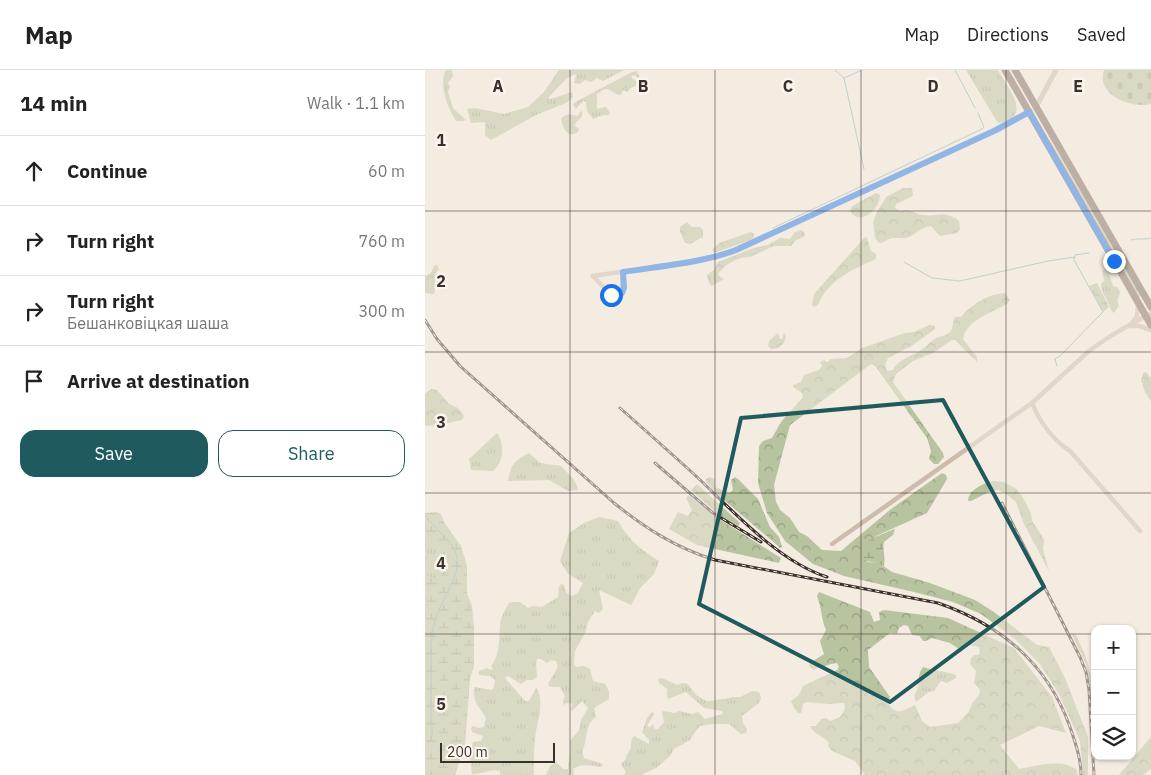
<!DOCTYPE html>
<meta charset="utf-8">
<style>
:root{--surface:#fff;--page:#f2f2f2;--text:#222;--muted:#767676;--line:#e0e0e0;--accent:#1f5a5e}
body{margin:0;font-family:"IBM Plex Sans",sans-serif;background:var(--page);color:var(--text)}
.controls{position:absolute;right:15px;bottom:15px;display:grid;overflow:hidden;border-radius:10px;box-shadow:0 1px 4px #0004}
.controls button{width:45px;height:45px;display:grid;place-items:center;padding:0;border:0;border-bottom:1px solid var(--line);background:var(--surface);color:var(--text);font:25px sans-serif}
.scale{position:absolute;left:15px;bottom:12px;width:115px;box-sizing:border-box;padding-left:5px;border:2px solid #3b302b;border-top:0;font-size:14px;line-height:18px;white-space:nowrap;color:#3b302b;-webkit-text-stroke:4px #fbf5ee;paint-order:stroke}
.stop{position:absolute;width:15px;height:15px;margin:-11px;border:4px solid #1a73e8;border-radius:50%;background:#fff}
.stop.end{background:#1a73e8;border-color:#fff;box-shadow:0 1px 5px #0008}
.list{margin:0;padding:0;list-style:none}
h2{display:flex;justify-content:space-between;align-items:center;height:65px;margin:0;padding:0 20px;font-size:21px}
h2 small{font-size:16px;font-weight:400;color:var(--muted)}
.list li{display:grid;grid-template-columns:32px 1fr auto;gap:15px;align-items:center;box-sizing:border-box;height:70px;padding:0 20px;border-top:1px solid var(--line)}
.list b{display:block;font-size:19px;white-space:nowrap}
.list p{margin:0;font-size:16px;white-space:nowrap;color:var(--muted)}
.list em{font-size:16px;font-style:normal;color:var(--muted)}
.actions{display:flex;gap:10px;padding:15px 20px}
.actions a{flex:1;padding:11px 0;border:1px solid var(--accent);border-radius:15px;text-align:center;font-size:18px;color:var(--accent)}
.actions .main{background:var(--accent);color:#fff}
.icon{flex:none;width:28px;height:28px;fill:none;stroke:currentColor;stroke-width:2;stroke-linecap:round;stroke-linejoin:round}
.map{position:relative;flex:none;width:726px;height:705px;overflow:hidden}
header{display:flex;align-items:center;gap:30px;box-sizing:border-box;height:70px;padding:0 25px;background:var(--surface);border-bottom:1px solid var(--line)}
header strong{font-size:24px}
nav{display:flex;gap:28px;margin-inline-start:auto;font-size:18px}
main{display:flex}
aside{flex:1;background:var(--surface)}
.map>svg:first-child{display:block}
.grass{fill:url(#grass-tufts)}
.forest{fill:url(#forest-crowns);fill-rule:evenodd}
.wetland{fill:url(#wetland-marsh)}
.cemetery{fill:url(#cemetery-stones)}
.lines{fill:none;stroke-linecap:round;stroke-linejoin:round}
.stream{stroke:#7fb0b2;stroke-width:1}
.minor{stroke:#cdbbac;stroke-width:4.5}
.tertiary{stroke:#cdbbac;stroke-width:5}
.primary{stroke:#7d675c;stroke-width:7}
.rail-casing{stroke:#3b302b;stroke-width:3}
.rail{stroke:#fbf5ee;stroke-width:1;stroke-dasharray:4;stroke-linecap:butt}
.route{stroke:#1a73e8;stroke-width:6}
.marked{fill:none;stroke:#1f5a5e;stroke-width:4;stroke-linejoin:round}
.grid{fill:none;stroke:#3b302b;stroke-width:1;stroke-opacity:0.55}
.grid-label{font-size:16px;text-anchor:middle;font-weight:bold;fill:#3b302b;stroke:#fbf5ee;stroke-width:5;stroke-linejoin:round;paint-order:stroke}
</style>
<header>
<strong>Map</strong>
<nav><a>Map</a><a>Directions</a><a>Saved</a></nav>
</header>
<main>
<aside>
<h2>14 min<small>Walk · 1.1 km</small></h2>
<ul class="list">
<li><svg class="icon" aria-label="ahead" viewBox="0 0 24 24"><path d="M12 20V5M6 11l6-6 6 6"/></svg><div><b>Continue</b></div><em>60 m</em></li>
<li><svg class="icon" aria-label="right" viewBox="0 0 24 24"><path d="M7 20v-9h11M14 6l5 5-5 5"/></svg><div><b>Turn right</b></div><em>760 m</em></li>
<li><svg class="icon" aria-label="right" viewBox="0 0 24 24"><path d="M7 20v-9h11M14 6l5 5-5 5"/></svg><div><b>Turn right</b><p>Бешанковіцкая шаша</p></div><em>300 m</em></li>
<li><svg class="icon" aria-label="arrive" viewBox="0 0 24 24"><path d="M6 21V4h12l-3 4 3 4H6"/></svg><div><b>Arrive at destination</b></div></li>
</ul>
<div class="actions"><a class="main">Save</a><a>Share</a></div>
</aside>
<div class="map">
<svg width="726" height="705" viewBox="0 0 726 705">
<defs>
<pattern id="grass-tufts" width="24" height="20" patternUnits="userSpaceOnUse" patternTransform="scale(1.25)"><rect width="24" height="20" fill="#b8c4a0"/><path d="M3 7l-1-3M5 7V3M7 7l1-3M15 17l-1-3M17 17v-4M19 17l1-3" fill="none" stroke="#97a083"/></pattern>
<pattern id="forest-crowns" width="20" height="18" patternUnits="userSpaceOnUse" patternTransform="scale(1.25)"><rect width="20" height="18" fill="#b8c4a0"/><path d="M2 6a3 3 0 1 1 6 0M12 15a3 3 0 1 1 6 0" fill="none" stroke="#97a083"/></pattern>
<pattern id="wetland-marsh" width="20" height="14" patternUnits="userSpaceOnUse" patternTransform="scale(1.25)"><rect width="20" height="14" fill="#b8c4a0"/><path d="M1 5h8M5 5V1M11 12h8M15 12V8" fill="none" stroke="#97a083"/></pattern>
<pattern id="cemetery-stones" width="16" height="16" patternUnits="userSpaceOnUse" patternTransform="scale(1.25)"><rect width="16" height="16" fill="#b8c4a0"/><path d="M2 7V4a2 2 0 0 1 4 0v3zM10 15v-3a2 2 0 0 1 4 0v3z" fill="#97a083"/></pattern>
</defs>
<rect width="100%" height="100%" fill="#f4ebe1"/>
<g class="grass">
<path d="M 21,0 L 27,0 L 28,6 L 23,13 L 25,17 L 23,21 L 28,38 L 41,50 L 39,51 L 31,51 C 23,38 13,14 21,0 Z"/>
<path d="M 134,0 L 199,0 L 178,11 L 172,8 L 166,12 L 160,10 L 155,14 L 149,13 L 151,6 L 150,4 L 141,9 L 123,28 L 126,29 L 147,22 L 148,27 L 141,33 L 111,45 L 66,70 L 60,65 L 60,52 L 46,53 L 42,39 L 50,38 L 79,44 L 103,37 L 119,22 Z"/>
<path d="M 541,0 L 573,0 C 581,17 610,46 574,53 L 571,50 Z"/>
<path d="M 212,1 L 215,8 L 213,8 L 209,5 L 207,6 L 207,8 L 212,12 L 212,15 L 204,19 L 203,22 L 198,20 L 196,25 L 193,25 C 182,20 184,15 172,24 L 172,39 L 181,37 L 185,43 L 183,45 L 178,45 L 168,49 L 162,41 L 161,32 L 158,31 L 151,39 L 149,36 L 148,34 L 154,30 L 207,2 Z"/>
<path d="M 156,41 L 157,42 L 157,47 L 151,52 L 150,56 L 154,59 L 153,62 C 142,69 138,58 136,49 C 140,44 147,44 152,46 Z"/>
<path d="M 623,68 L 634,85 L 716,226 L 714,227 Z"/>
<path d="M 680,199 L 684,203 L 688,216 L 692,217 L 695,222 L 692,231 L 694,236 L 689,243 L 686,240 C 684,231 676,223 676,214 L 679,211 L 677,201 Z"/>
<path d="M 72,363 C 80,376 79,391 68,401 L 46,400 L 44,389 Z"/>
<path d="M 104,383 L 115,393 L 136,396 L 150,411 L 153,420 L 143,421 L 124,410 L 83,411 C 86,394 89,391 104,383 Z"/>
<path d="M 174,447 L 193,451 C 205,471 214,478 234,491 L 229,504 L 216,517 L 206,535 L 174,520 L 178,539 L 174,543 L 170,541 L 163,552 L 161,561 L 150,581 L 149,594 L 151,597 L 159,596 L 165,599 L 168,611 L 180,614 L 184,621 L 184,629 L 169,638 L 171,647 C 159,655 163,670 157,682 L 159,688 L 178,694 L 176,697 C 167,696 157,693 148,699 L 149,705 L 121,705 L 125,696 L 131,692 L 138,699 L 143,699 L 145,683 L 145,671 L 154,660 L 156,650 L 163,638 L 157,631 L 147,641 L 145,638 L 148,634 L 142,633 L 138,635 L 138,631 L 140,626 L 135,617 L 125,617 L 123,614 L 133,597 L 131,591 L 126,590 L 122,593 L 116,589 L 112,589 L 111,593 L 112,607 L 108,610 L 102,610 L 96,614 L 83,606 L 80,608 L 100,631 L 104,631 L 111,618 C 121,630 111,654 110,669 C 109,681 108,693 109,705 L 75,705 L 75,701 C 65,698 56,705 47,704 L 45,686 L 48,672 L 56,671 L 58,666 L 47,662 L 46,658 L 48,656 L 54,658 L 59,657 L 61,648 C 54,635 48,635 49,617 L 67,620 L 69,617 L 70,610 L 65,606 L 54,605 L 54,601 L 62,598 L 65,600 L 68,599 L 66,596 C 75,585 74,570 75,556 C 75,548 80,540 84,533 C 91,531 97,532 103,538 L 108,536 L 117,537 L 133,527 L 134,516 L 136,514 L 139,515 L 141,522 L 145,526 L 152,524 L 158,513 L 143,504 L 135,491 L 144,463 L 159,453 Z"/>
<path d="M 0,467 C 18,475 25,492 13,508 L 7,508 L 0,505 Z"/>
<path d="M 498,597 C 509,601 520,601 531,605 L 531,608 L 522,613 L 516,611 L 509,621 L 504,622 L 491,632 L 489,626 C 496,617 491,605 498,597 Z"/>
<path d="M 237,608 L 252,615 L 258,613 L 263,614 L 271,625 L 281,631 L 286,631 L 309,627 L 315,627 L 327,621 L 334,622 L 336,628 L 334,633 L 317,646 L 318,653 L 322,659 L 321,663 L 316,664 L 304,654 L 289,654 L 275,656 L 270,662 L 265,670 L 249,679 L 245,686 L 231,698 L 216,705 L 178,705 L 199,705 L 201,702 L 196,694 L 201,689 C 201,683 206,681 206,676 C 207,671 205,670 209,666 L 224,674 L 224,670 L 217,662 L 222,648 L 227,642 L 229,644 L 222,656 L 225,657 L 228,654 L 230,659 L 233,659 L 239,652 L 237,643 L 238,641 L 250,643 L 254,641 L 267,644 L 273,642 L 280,649 L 298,644 L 297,641 L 279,638 L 261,622 L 243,629 C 239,616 249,624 234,613 L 233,609 Z"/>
</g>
<g class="forest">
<path d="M 478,118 L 487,118 L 488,126 L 471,134 L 470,138 L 475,141 C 489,138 487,144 498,145 C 514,147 520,140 534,151 L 535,159 L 532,163 L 515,166 L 506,156 C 495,157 491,165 481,168 C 476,169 469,167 464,169 C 459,171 459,173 454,173 L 450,168 L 448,152 L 452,142 L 461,127 Z"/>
<path d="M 451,123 L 455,125 C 455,139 435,157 425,141 L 427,136 Z"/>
<path d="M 262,152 L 267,157 L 275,157 L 278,160 L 278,167 L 265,174 L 260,173 L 255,162 L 255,157 Z"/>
<path d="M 376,160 L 379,162 L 380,166 L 371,170 L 366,176 L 349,176 L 325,187 C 315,186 297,195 293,205 L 299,209 L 287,216 L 284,213 L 282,205 L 289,200 L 293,192 L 329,178 L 343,175 L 355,168 L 365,169 L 370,162 Z"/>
<path d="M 326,162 L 329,164 L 329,167 L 325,170 L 289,183 L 287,180 L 294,173 Z"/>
<path d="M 440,167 L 442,168 L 446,181 L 451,184 L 451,189 C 428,199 403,210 393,235 L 389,237 L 387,235 L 389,224 Z"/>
<path d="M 12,195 L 14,199 C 7,206 12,216 9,224 L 0,223 L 0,206 L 6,203 L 9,196 Z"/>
<path d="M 580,223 L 585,230 L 582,234 C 568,242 541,250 538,269 L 552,287 L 552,292 L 530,270 L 527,270 L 508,283 L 488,291 L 471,304 L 468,312 L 518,383 L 519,387 L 513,394 L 509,394 L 504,389 L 506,381 L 502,368 L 450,296 L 446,294 L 365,355 L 349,415 L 351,432 L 355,440 L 365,448 L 374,462 L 382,466 L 397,480 L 416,481 L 466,439 L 517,403 L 521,405 L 522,409 L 502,443 L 451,466 L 442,492 L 454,493 L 467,502 L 505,513 L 550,530 L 569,542 L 612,575 L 624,577 L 640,608 L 663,667 L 663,705 L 658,705 L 655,671 L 635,626 L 615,594 L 590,569 L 556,544 L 528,532 L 489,522 L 419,506 L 388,494 L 360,471 L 342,443 L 333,413 L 334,376 L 338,371 L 347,368 L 356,352 L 378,327 L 377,323 L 368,317 L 368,315 L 376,312 L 379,305 L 394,300 L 397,296 L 395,292 L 399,290 L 402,292 L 406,289 L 422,288 L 437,278 L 480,263 L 489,262 L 504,255 L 510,256 L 510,259 L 488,275 L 463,288 L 460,295 L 462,301 L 468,300 C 474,288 489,286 499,278 C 502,276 505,272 508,270 C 513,266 520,267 525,262 C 529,258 527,252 530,247 L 536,247 C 546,234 564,224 580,223 Z"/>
<path d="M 353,263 L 355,269 L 357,269 L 359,263 L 361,267 C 359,275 354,279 346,279 L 343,276 L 344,271 Z"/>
<path d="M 719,302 L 722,303 L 726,308 L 726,331 L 720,322 L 716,310 Z"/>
<path d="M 6,319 L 12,320 L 24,334 L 33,338 L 39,346 L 37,350 L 14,355 L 0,356 L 0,324 Z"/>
<path d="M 284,407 L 290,409 L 290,417 L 304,423 L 308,420 L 306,410 L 310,407 L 313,409 L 333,429 L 345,457 L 354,467 L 357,477 L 355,478 L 353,476 L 292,424 L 281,412 L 281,409 Z"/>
<path d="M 569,411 L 578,412 L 590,418 L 597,426 L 606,443 L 607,451 L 617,466 L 619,470 L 618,479 L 624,501 L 599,454 L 591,432 L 580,423 L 573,420 L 564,422 L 546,431 L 543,431 C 544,419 559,413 569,411 Z"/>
<path d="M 272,414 L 315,453 L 313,456 L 295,446 L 266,420 Z"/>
<path d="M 264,425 L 288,445 L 356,488 L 354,493 L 272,475 L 244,459 L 253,442 L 263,446 L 267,440 L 261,428 Z"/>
<path d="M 394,522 L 445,542 L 449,552 L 455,550 L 454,542 L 459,540 L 523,548 L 589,578 L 627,627 L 641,663 L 614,656 L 575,675 L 594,699 C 612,696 637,688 652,700 L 652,705 L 440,705 L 430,691 L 407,681 L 403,676 L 404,673 C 397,664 390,666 385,656 L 391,656 L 396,649 L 401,648 L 405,651 L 415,647 L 420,639 L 419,633 L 403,634 L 381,632 L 378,634 L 376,643 L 373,643 L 369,638 L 366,631 L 374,625 L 378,616 L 412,600 L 414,597 L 412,593 L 406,594 L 388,600 L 384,596 L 385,593 L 399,584 L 395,571 L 401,560 C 396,549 397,538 392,526 ZM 479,555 L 483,556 L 487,565 L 495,566 L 498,571 L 501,571 L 507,568 L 525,573 L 534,579 L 544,575 L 554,577 L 555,583 L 553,585 L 549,585 L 546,588 L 545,594 L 551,601 L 549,613 L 555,620 L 554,625 L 548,632 L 543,643 L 533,653 L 505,657 L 497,651 L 490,635 C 480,639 472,648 463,633 L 465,627 L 444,597 L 443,580 L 465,563 L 472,564 L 474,558 Z"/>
<path d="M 649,563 L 651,565 L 661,587 L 670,622 L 670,676 L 665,618 L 661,594 L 647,565 Z"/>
<path d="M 726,667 L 726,699 L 718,705 L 694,705 Z"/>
</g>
<g class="wetland">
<path d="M 672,213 L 684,237 L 678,242 L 664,216 Z"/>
<path d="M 12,442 L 16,444 L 19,452 L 36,476 L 42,496 L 42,523 L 47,536 L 49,559 L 49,597 L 45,608 L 40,675 L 30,705 L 0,705 L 0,505 L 7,508 L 13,508 C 25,492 18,475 0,467 L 0,443 Z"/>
<path d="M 470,459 L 468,465 L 459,472 C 457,480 461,487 459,496 C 450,491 444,494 435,487 L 434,479 C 444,468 457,464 470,459 Z"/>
</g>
<path class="cemetery" d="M 679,0 L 726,0 L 726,34 C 707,39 670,25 679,0 Z"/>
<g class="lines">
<g class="stream">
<path d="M 410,0 L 419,8 L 437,0"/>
<path d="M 530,0 L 550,38"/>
<path d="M 419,8 L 439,99"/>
<path d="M 348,158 L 557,59 L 559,57 L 553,43"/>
<path d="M 706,170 C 710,168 720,170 726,168"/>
<path d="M 479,192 L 507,208 L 535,211 L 623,191 L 650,187"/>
<path d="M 632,296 L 630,289 L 635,286 L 678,242 L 649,190 L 650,185 L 664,183"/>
<path d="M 0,445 C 9,460 28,469 32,487 C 36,505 15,532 10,551 C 5,569 6,587 6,605 C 6,625 7,646 7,666"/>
</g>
<g class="minor">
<path d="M 168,206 L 269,191 L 299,184 L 311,180 L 571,60 L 606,41"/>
<path d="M 168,206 L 186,225 L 191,227 L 197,223 L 198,202"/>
<path d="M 707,253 L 712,246 L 713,235"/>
<path d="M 705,256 L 714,256 L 726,260"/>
<path d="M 607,333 C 615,352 628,370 645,381 L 715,461"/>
<path d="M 407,474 L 607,333 L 665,280 L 687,265 L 726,243"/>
</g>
<path class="tertiary" d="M 611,37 L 631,0"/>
<g class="primary">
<path d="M 580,0 L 726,255"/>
<path d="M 590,0 L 726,237"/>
</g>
<defs>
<g id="rail">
<path d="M 0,250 L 12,269 L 35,296 L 189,433 C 220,458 251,478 290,490 L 513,533 C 576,555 622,593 645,657 C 650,672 656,688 656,705"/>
<path d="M 195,338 C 221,361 247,384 272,407 C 309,442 353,491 402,507"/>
<path d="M 230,393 L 288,443 L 336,472"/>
<path d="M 577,433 L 655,587 L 661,602 L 664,620 L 669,705"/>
</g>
</defs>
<use href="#rail" class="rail-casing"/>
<use href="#rail" class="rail"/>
</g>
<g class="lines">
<path class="route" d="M 186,225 L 191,227 L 197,223 L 199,218 L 198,202 C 236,196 276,193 311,180 L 571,60 L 604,42 L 689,191"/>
</g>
<path d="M0 0H726V705H0ZM 518,330 L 619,517 L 465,632 L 274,534 L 316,348 Z" fill="#f4ebe1" fill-opacity=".55" fill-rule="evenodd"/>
<path class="marked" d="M 518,330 L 619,517 L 465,632 L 274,534 L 316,348 Z"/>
<path class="grid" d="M 145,0 L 145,705M 290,0 L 290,705M 436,0 L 436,705M 581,0 L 581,705M 0,141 L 726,141M 0,282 L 726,282M 0,423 L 726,423M 0,564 L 670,564M 707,564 L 726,564"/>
<g class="grid-label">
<text x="73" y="22">A</text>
<text x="218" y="22">B</text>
<text x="363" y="22">C</text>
<text x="508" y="22">D</text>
<text x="653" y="22">E</text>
<text x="16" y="76">1</text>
<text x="16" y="217">2</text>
<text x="16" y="358">3</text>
<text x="16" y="499">4</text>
<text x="16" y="640">5</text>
</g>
</svg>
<div class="controls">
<button>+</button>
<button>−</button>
<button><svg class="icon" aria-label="layers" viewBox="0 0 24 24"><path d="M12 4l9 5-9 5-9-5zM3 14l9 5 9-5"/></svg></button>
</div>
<div class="scale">200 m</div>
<div class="stop" style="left:186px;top:225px"></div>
<div class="stop end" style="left:689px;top:191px"></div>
</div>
</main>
